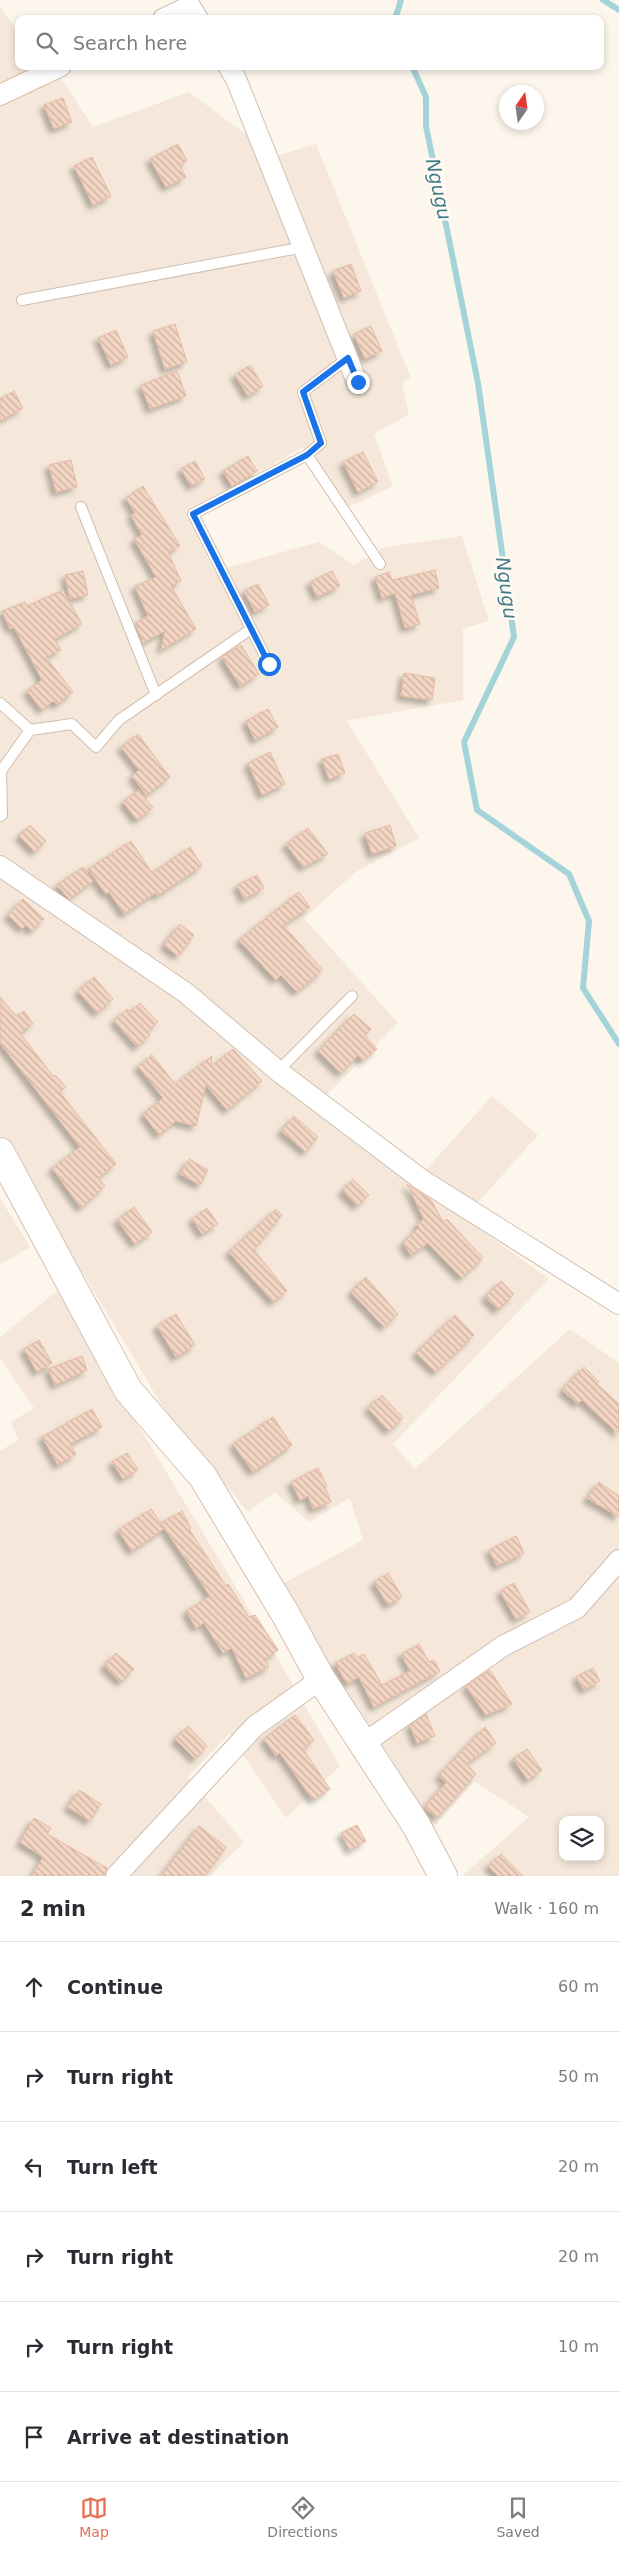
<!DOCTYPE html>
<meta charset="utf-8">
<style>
:root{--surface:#fff;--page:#f7f7f7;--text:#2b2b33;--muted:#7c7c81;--line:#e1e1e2;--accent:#e76f51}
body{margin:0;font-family:"DejaVu Sans",sans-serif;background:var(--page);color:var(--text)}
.controls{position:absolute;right:15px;bottom:15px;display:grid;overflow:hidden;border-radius:10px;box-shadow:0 2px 8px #0003}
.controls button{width:45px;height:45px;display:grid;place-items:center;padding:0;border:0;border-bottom:1px solid var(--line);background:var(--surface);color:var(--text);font:25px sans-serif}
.compass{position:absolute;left:499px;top:85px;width:45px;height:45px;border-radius:50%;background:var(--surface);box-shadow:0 2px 8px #0003;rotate:13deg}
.stop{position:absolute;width:15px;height:15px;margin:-11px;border:4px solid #1a73e8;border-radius:50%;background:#fff}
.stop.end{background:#1a73e8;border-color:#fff;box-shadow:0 1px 5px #0008}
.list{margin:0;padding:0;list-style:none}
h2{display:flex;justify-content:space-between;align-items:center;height:65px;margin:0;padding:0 20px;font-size:21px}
h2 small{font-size:16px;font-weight:400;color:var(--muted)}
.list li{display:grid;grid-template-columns:32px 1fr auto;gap:15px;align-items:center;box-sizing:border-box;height:90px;padding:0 20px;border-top:1px solid var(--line)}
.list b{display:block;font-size:19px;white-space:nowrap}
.list em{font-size:16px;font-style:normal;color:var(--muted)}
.icon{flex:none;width:28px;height:28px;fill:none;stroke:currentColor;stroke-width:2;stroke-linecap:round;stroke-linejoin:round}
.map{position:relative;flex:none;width:619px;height:1876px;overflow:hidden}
.search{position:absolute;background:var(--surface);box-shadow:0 2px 8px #0003;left:15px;right:15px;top:15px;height:55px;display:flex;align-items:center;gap:12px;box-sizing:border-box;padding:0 18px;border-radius:10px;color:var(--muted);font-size:19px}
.sheet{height:605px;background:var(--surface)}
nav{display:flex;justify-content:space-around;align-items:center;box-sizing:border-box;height:70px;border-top:1px solid var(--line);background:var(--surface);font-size:14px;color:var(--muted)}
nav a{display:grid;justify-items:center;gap:2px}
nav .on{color:var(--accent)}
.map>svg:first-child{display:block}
.residential{fill:#f5e8da;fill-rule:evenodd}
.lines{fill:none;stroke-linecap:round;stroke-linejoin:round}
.stream{stroke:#a5d3da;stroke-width:6}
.building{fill:url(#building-back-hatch);stroke:#e6bba3;filter:url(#shadow)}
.lane-casing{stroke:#d1beb0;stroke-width:12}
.street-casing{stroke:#d1beb0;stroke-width:22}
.secondary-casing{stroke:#d6c0b0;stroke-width:30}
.lane{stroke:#fff;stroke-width:10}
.street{stroke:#fff;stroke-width:20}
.secondary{stroke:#fff;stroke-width:28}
.route{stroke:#1a73e8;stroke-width:6}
.labels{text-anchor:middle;stroke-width:5;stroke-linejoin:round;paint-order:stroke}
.water-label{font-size:19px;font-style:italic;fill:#437c86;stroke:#fffaf3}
</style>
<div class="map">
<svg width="619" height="1876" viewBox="0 0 619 1876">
<defs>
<pattern id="building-back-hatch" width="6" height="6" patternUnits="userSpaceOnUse" patternTransform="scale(1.25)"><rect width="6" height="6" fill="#f3d5c3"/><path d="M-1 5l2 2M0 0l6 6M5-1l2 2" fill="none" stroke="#cab0a1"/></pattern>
<filter id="shadow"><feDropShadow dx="-4.5" dy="4.5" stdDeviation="2.5" flood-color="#0004"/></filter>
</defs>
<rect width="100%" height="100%" fill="#fdf6ec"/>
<g class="residential">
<path d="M 0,6 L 19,35 L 19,66 L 53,66 L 93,127 L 189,92 L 275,156 L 316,144 L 411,378 L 402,382 L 409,414 L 374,434 L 393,486 L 345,509 L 303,447 L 186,515 L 214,571 L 319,542 L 354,565 L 385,547 L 462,536 L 489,621 L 463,629 L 463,700 L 347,721 L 419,838 L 356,872 L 304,918 L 398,1023 L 315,1107 L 415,1182 L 492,1096 L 538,1135 L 464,1218 L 549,1279 L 393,1444 L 415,1469 L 570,1329 L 619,1363 L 619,1876 L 462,1876 L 529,1817 L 474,1781 L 429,1832 L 275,1588 L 363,1540 L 350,1498 L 309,1522 L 275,1492 L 248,1512 L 167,1414 L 0,1134 ZM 563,1820 L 600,1820 L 600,1857 L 563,1857 Z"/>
<path d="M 0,1198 L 30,1247 L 0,1265 Z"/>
<path d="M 57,1291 L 243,1599 L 340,1766 L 286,1818 L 229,1734 L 188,1777 L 244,1842 L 210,1876 L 0,1876 L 0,1451 L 18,1440 L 11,1422 L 34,1408 L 0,1358 L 0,1337 Z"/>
</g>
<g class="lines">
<g class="stream">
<path d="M 603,0 L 619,10"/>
<path d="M 395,19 L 401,0"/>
<path d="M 412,66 L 426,97 L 426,126 L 478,383 L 514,637 L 464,742 L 477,810 L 569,874 L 589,921 L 583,988 L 619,1044"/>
</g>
</g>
<g class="building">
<path d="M 63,98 L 72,122 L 54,129 L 44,105 Z"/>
<path d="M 178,144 L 187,161 L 179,165 L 186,177 L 166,187 L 150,159 Z"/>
<path d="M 92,157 L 111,196 L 93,205 L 74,166 Z"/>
<path d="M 351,264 L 361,291 L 344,298 L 333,271 Z"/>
<path d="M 175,324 L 187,362 L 165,369 L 153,331 Z"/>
<path d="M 371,326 L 382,351 L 365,359 L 354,334 Z"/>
<path d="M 116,330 L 128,357 L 111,365 L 98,338 Z"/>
<path d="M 250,365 L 263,386 L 248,396 L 235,375 Z"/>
<path d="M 177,371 L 186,396 L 150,409 L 141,385 Z"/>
<path d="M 14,391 L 23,408 L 0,421 L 0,399 Z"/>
<path d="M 363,452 L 378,482 L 358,492 L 343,462 Z"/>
<path d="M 248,456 L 257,471 L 232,486 L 223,471 Z"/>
<path d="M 71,460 L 77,487 L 56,492 L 49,465 Z"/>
<path d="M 195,461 L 205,479 L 191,486 L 181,469 Z"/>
<path d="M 143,486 L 180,546 L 168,552 L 181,581 L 171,586 L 196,629 L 161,650 L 165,631 L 143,643 L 135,623 L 148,616 L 135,586 L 156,577 L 134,539 L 142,535 L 131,515 L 135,513 L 126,498 Z"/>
<path d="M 435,570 L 439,588 L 411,595 L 420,624 L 405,628 L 395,593 L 382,598 L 375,577 L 389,572 L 392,580 Z"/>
<path d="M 83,571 L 88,595 L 70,599 L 65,575 Z"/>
<path d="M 332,571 L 340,586 L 317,597 L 310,582 Z"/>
<path d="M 258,584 L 269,605 L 255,612 L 244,591 Z"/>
<path d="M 63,590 L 82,624 L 55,639 L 61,650 L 46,657 L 73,692 L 57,705 L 53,701 L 42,710 L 27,691 L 42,680 L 14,627 L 10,629 L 2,611 L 25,602 L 27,606 Z"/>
<path d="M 241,645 L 259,674 L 240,686 L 222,657 Z"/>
<path d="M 404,673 L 435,678 L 432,700 L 401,696 Z"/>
<path d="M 268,709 L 278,727 L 255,740 L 246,721 Z"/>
<path d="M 138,734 L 170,777 L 146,795 L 132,776 L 139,770 L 121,747 Z"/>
<path d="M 270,752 L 285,784 L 262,795 L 248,763 Z"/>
<path d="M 338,754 L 345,773 L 329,779 L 322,759 Z"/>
<path d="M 139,790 L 153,808 L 137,820 L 123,802 Z"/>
<path d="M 30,825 L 46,841 L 35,852 L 19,836 Z"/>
<path d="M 390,825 L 396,846 L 372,854 L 365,833 Z"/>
<path d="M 308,828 L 328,854 L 303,867 L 286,844 Z"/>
<path d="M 131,841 L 152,873 L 190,847 L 202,866 L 157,896 L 155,893 L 124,914 L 109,892 L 106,894 L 88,869 Z"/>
<path d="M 83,867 L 93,881 L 69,899 L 57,885 Z"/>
<path d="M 257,875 L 264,888 L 244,899 L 237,885 Z"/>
<path d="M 299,892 L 310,907 L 283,925 L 323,970 L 297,992 L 281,975 L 276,980 L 239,940 Z"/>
<path d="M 23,899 L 44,919 L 32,931 L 26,925 L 22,929 L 8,915 Z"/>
<path d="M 180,924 L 194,935 L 178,956 L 164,945 Z"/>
<path d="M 94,977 L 113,999 L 97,1013 L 78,991 Z"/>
<path d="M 0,997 L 16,1016 L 24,1011 L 33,1024 L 20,1033 L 53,1076 L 55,1075 L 66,1087 L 60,1092 L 116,1164 L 98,1178 L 105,1186 L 81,1208 L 52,1168 L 80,1147 L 0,1043 Z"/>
<path d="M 140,1003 L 158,1022 L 147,1032 L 150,1035 L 137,1047 L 114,1021 L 127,1009 L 130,1012 Z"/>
<path d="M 354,1014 L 371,1029 L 365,1036 L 377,1049 L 363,1061 L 358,1055 L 341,1073 L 318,1051 Z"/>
<path d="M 233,1049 L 262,1081 L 227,1110 L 206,1085 L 196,1126 L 176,1121 L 159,1135 L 143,1114 L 163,1098 L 138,1066 L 152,1055 L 175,1084 L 212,1056 L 211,1062 L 213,1065 Z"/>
<path d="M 294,1116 L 318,1137 L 306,1152 L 281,1131 Z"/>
<path d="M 189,1159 L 208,1170 L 200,1185 L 180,1174 Z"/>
<path d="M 353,1179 L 369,1195 L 357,1206 L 342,1191 Z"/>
<path d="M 407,1184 L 431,1200 L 443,1222 L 447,1219 L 483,1258 L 462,1278 L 428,1243 L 411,1255 L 403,1243 L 419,1227 L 417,1224 L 424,1219 Z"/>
<path d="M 134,1207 L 152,1232 L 135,1244 L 117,1220 Z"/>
<path d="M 207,1208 L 218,1224 L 202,1234 L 192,1219 Z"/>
<path d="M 276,1209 L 282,1215 L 254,1250 L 287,1291 L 273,1302 L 229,1252 Z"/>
<path d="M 366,1277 L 398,1314 L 384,1327 L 351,1292 Z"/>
<path d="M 501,1281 L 514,1294 L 498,1310 L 485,1297 Z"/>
<path d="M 176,1314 L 195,1345 L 176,1357 L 157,1326 Z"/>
<path d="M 455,1315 L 474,1335 L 436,1372 L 416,1353 Z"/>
<path d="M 39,1340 L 52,1363 L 37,1372 L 24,1349 Z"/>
<path d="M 82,1356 L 87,1370 L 55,1385 L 48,1369 Z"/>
<path d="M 584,1367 L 599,1382 L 597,1384 L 619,1404 L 619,1434 L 582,1400 L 578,1404 L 562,1390 Z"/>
<path d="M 382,1395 L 403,1418 L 389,1431 L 368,1408 Z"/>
<path d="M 92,1409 L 102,1427 L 70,1444 L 76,1454 L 58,1465 L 42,1437 Z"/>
<path d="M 273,1417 L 292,1445 L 253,1472 L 233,1444 Z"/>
<path d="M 127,1453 L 138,1470 L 123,1479 L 112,1462 Z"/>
<path d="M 318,1468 L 327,1486 L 325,1487 L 331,1502 L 313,1509 L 308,1496 L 300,1500 L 291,1482 Z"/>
<path d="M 599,1482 L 619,1496 L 619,1517 L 587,1498 Z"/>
<path d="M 151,1509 L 165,1528 L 132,1551 L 118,1530 Z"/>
<path d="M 182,1511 L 191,1528 L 189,1529 L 226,1586 L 228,1584 L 249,1617 L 255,1615 L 278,1650 L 265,1659 L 269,1667 L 246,1678 L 232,1648 L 223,1653 L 204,1623 L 196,1628 L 186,1611 L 210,1596 L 161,1523 Z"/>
<path d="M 516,1536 L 524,1553 L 497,1566 L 489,1550 Z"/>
<path d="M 388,1573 L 402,1597 L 388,1605 L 374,1582 Z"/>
<path d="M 514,1583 L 530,1612 L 516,1619 L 500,1591 Z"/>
<path d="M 419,1644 L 429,1662 L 434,1660 L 440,1671 L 374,1707 L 359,1677 L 347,1684 L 335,1663 L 354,1653 L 357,1658 L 364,1654 L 382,1685 L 410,1671 L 401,1654 Z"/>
<path d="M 116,1653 L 134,1669 L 121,1682 L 104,1666 Z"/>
<path d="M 593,1668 L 600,1681 L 584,1690 L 576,1677 Z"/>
<path d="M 490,1670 L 512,1704 L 486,1715 L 466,1686 Z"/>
<path d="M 426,1714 L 435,1736 L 417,1743 L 410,1725 Z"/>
<path d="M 295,1715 L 314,1740 L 303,1749 L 330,1789 L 313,1800 L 280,1753 L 276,1756 L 264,1739 Z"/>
<path d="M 188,1726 L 207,1746 L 195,1759 L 175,1739 Z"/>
<path d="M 485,1727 L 496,1743 L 466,1764 L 476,1774 L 437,1818 L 424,1807 L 446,1783 L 439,1775 Z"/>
<path d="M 527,1749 L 542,1770 L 528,1780 L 513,1759 Z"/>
<path d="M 79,1790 L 101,1804 L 90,1821 L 68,1807 Z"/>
<path d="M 34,1818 L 51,1828 L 47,1834 L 107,1868 L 104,1876 L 32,1876 L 43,1857 L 20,1842 Z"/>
<path d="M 357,1825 L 366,1841 L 350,1850 L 341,1833 Z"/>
<path d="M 199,1826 L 226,1847 L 205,1876 L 161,1876 Z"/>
<path d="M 501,1854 L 523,1876 L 498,1876 L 488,1866 Z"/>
</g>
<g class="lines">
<defs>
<g id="lane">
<path d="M 22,300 L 304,247"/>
<path d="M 348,358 L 303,392 L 321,443 L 307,455 L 380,564"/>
<path d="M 81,507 L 156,695"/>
<path d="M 269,664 L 193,514 L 307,455"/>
<path d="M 0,703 L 30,730"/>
<path d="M 0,816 L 2,815 L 1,771 L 30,730 L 72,724 L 96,747 L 119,720 L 251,629"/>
<path d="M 278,1071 L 352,996"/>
</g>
<g id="street">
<path d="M 163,19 L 190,6 L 198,19"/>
<path d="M 228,66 L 236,79 L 357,382"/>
<path d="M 0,95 L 61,66"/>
<path d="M 0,866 L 186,993 L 278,1071 L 422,1180 L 619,1304"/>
<path d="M 363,1744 L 503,1646 L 577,1608 L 619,1560"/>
<path d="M 116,1876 L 255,1726 L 321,1679"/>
</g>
<path id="secondary" d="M 0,1152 L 128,1390 L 203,1477 L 286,1615 L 321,1679 L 416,1825 L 443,1876"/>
</defs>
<use href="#lane" class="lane-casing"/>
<use href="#street" class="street-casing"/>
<use href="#secondary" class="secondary-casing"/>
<use href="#lane" class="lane"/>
<use href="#street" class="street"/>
<use href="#secondary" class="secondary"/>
</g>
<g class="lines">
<path class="route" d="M 269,664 L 193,514 L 307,455 L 321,443 L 303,392 L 348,358 L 358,382"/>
</g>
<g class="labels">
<g class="water-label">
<text transform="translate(439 189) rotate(78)" y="7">Ngugu</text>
<text transform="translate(507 588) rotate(82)" y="7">Ngugu</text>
</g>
</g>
</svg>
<div class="controls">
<button><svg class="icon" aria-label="layers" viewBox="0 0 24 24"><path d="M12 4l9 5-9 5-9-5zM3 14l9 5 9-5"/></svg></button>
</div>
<svg class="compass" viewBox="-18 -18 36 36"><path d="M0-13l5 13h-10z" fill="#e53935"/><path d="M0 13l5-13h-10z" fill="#7c7c81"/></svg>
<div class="stop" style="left:269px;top:664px"></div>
<div class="stop end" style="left:358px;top:382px"></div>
<div class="search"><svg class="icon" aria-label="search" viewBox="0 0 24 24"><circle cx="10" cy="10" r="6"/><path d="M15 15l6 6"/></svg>Search here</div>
</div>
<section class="sheet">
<h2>2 min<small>Walk · 160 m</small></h2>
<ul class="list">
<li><svg class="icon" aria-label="ahead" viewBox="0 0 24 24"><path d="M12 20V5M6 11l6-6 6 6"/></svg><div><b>Continue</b></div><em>60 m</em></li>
<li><svg class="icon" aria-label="right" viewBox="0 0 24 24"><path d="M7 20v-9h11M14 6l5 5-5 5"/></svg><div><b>Turn right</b></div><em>50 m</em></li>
<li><svg class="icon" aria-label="left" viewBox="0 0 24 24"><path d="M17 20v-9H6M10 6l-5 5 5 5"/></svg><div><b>Turn left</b></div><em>20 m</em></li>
<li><svg class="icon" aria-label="right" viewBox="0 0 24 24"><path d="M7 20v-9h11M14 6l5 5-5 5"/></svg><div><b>Turn right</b></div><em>20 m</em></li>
<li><svg class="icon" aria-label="right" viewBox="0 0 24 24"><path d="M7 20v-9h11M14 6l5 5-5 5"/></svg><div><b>Turn right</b></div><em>10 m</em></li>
<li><svg class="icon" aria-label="arrive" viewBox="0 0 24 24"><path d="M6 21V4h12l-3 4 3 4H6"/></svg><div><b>Arrive at destination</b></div></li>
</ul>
</section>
<nav>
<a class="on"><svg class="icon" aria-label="map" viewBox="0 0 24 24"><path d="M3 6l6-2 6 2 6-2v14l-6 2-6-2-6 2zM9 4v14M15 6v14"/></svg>Map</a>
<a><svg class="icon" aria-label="directions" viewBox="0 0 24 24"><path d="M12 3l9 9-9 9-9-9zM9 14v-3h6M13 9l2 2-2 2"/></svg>Directions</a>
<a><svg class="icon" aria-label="saved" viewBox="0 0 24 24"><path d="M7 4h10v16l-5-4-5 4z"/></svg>Saved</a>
</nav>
